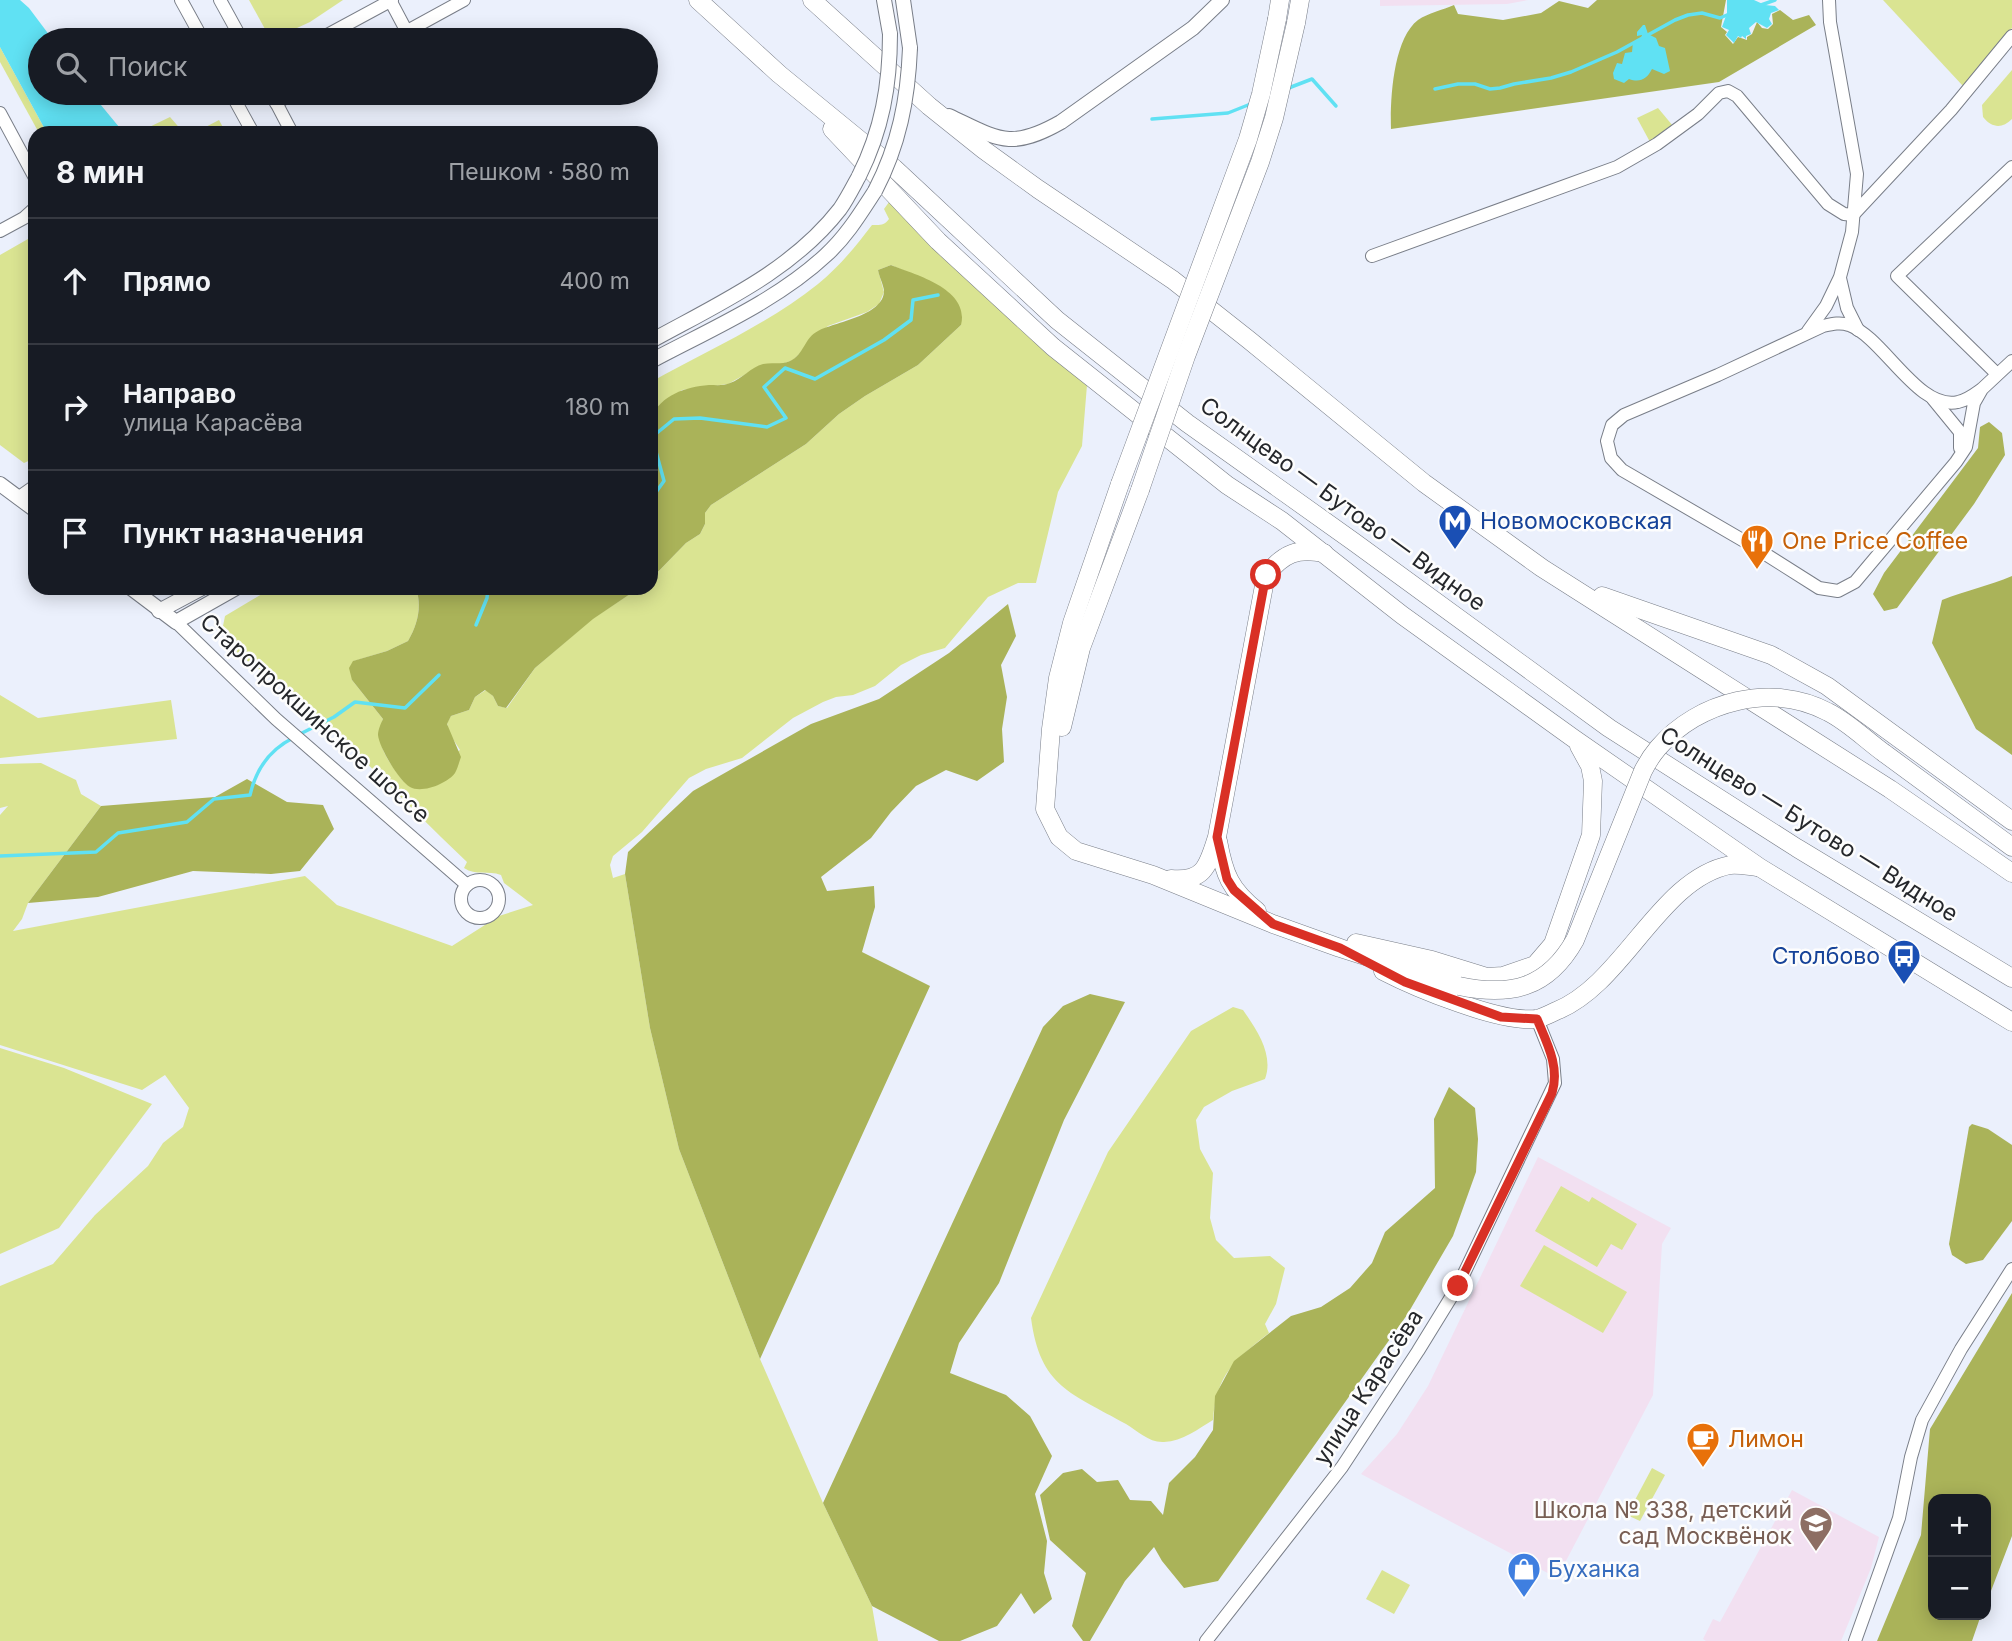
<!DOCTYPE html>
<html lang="ru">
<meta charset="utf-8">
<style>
:root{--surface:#171b24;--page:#242831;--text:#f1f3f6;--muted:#9ea1a6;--line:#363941}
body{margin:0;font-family:Inter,sans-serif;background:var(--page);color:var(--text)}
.controls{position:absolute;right:21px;bottom:21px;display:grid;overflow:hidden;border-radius:14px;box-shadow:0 4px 18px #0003}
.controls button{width:63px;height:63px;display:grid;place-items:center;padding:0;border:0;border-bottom:2px solid var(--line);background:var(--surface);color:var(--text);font:35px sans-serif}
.stop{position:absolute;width:21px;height:21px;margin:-16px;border:5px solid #d93025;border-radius:50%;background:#fff}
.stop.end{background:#d93025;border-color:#fff;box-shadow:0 2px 7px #0008}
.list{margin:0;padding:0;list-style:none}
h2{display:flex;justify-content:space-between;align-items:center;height:91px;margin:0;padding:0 28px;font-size:30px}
h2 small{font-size:23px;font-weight:400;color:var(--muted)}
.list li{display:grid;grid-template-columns:46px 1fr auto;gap:21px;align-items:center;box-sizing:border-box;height:126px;padding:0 28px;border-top:2px solid var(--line)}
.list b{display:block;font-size:26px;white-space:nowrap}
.list p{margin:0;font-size:23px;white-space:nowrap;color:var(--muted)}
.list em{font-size:23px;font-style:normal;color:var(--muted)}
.icon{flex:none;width:38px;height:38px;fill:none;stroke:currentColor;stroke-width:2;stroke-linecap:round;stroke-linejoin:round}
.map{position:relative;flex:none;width:2012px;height:1641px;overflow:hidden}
.search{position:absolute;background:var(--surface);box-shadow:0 4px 18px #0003;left:28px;top:28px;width:630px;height:77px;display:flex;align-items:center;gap:18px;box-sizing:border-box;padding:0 24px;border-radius:38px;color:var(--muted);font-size:26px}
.panel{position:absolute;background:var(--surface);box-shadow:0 4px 18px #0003;left:28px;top:126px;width:630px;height:469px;border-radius:21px}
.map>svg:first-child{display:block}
.education{fill:#f2e0f1}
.green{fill:#dae492}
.forest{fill:#aab359}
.water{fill:#60e1f3}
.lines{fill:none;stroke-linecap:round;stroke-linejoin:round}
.stream{stroke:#60e1f3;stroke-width:3.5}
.minor-casing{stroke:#797e88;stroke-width:14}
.tertiary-casing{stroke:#797e88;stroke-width:16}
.secondary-casing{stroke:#797e88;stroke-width:19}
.minor{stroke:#fff;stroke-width:12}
.tertiary{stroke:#fff;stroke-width:14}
.secondary{stroke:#fff;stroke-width:18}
.tertiary-bridge-casing{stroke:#797e88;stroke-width:16;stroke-linecap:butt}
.secondary-bridge-casing{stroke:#797e88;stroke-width:19;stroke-linecap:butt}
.tertiary-bridge{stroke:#fff;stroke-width:14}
.secondary-bridge{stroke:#fff;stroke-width:18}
.route{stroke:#d93025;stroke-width:9}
.labels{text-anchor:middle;stroke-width:5;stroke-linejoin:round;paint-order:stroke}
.street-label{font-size:23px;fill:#25272b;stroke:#fdfdfd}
.transit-label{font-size:23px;fill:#164399;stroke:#fdfdfd;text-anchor:start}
.food-label{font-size:23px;fill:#c56008;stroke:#fdfdfd;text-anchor:start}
.education-label{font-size:23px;fill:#785e54;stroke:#fdfdfd;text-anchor:end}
.shop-label{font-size:23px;fill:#366cbe;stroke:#fdfdfd;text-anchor:start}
</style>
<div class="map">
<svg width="2012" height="1641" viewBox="0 0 2012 1641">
<rect width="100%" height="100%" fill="#ebf0fc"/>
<g class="education">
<path d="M 1380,0 L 1528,0 L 1507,4 L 1380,6 Z"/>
<path d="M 1538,1157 L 1671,1228 L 1662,1244 L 1653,1395 L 1557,1578 L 1361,1474 L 1397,1434 L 1428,1386 Z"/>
<path d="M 1792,1490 L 1879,1537 L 1871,1568 L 1841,1641 L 1706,1641 L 1703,1639 L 1713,1619 L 1720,1622 Z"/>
</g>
<g class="green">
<path d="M 249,0 L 343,0 L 310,22 L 271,40 Z"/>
<path d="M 1883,0 L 2012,0 L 2012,28 L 1963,86 Z"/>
<path d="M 0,47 L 47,133 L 39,133 L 0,62 Z"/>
<path d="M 2012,70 L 2012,119 C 2002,129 1992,128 1983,117 L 1982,105 Z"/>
<path d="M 1658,108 L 1673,126 L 1650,142 L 1637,118 Z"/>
<path d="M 170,117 L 183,132 L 196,132 L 219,120 L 226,133 L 137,133 Z"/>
<path d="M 892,198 L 1087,385 L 1082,446 L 1058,492 L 1036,583 L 1018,583 L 988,597 L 945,648 L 921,655 L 901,665 L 875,686 L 853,695 L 836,697 L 823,702 L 793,718 L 742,758 L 706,769 L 689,778 L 642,832 L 613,856 L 610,865 L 613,878 L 625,874 L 650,1028 L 679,1149 L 760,1359 L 823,1503 L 872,1606 L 878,1641 L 0,1641 L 0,1286 L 53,1264 L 95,1215 L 148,1166 L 163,1143 L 183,1127 L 189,1108 L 165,1075 L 142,1090 L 0,1045 L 0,815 L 8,806 L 0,808 L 0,764 L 41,763 L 76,780 L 81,794 L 101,806 L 28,903 L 22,919 L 13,931 L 305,876 L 337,905 L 452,946 L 499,916 L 533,905 L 504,883 L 501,875 C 488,870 476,876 464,868 L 467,862 C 411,809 359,753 302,702 C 279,681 252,667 230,646 L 222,631 L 225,616 L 272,588 L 416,588 C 422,606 418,624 408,641 L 387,651 L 354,661 L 352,680 L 383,719 C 374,745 388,760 403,781 L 460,750 L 449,733 L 447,723 L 451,716 L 469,710 L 475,697 L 486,690 L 493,696 L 498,706 L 507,708 L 535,668 L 592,619 L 639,588 L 651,588 L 651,579 L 686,543 L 700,534 L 705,524 L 705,513 L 711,505 L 806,444 L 839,414 L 865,396 L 918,365 L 961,325 L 921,278 L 891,265 L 878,270 L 884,292 L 879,304 L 867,312 L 828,326 L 793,360 L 782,364 L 764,364 L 728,384 L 682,390 L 654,412 L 651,418 L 651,382 C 707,351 768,324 818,284 C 839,267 856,246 872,225 C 880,225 884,226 889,219 L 884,209 Z"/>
<path d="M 35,235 L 35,458 L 24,463 L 0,445 L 0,255 Z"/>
<path d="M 0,695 L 38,718 L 171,700 L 177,739 L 0,758 Z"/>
<path d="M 1233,1007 L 1243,1010 C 1257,1030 1274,1055 1265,1079 L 1232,1091 L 1204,1107 L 1196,1120 L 1200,1149 L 1213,1173 L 1210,1218 L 1216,1240 L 1234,1258 L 1270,1256 L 1285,1268 L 1276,1304 L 1265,1324 L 1269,1333 C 1234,1361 1217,1373 1213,1420 C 1198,1429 1183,1441 1164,1442 C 1149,1443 1138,1431 1126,1424 C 1071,1393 1040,1387 1031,1318 L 1108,1152 L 1191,1031 Z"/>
<path d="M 0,1048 L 64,1068 L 152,1104 L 59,1228 L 0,1254 Z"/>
<path d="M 1561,1186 L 1589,1202 L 1592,1197 L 1637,1224 L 1622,1250 L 1611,1244 L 1597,1267 L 1535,1231 Z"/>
<path d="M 1544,1245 L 1627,1292 L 1603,1333 L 1520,1286 Z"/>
<path d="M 1652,1468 L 1665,1475 L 1640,1521 L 1627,1515 Z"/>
<path d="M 1382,1570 L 1410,1585 L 1394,1614 L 1366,1599 Z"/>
</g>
<g class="forest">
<path d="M 1597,0 L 1726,0 L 1721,27 L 1727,32 L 1725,35 L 1733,44 L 1738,37 L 1747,40 L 1747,37 L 1752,34 L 1757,22 L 1762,28 L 1768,29 L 1773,24 L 1772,14 L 1780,10 L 1793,20 L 1809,15 L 1816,25 L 1719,82 L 1391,129 C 1390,100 1393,39 1418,20 C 1428,13 1443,10 1454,5 L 1458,14 L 1503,20 L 1541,13 L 1559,1 L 1588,8 Z"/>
<path d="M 891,265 C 916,275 970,289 961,325 L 918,365 L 865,396 L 839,414 L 806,444 L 711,505 L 705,513 L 705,524 L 700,534 L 686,543 L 651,579 L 651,418 C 661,395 685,387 709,385 C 716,385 724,386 730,383 C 742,379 751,367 763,364 C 772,362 781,365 790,361 C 804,355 804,338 818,331 C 834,322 885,316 884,290 C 883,284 879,276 878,270 Z"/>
<path d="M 1989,422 L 2002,433 L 2005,455 L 1974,504 L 1897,608 L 1884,611 L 1873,594 L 1884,573 L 1978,448 L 1980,427 Z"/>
<path d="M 2012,576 L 2012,755 L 1976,729 L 1932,643 L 1942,600 C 1967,590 1989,586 2012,576 Z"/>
<path d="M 416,588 L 639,588 L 593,619 L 535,668 L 506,708 L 498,706 L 493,696 L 485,690 L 475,697 L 469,710 L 451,716 L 447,724 L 461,757 C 459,762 458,768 455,773 C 448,783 422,794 410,787 C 399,781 379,747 378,735 C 378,730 381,723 383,719 L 352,680 L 349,668 L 353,661 L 387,651 L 408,641 C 418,624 422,606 416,588 Z"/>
<path d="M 1008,604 L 1016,636 L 1001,665 L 1007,697 L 1002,729 L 1004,762 L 977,781 L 946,770 L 916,786 L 891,812 L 871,838 L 821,877 L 827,891 L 874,886 L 875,907 L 862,952 L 930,986 L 760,1359 L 679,1149 L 650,1028 L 625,874 L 628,852 L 693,791 L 811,724 L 879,699 L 949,653 Z"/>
<path d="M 247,779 L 287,802 L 323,805 L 334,829 L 300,871 L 271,874 L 193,871 L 98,897 L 28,903 L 101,806 L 215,797 Z"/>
<path d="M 1090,994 L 1125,1002 L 1064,1120 L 999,1283 L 959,1343 L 950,1373 L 1006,1395 L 1030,1416 L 1052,1456 L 1035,1494 L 1047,1541 L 1044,1573 L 1052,1599 L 1034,1614 L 1021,1593 L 997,1626 L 960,1641 L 939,1641 L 872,1606 L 823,1503 L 1043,1027 L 1063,1006 Z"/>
<path d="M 1449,1087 L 1475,1108 L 1478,1139 L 1476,1172 L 1453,1236 L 1407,1315 L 1218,1581 L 1184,1588 L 1162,1561 L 1154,1547 L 1125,1581 L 1090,1641 L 1083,1641 L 1072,1626 L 1086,1573 L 1050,1540 L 1040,1495 L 1063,1473 L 1082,1469 L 1097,1482 L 1118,1480 L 1130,1500 L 1151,1501 L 1163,1515 L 1169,1483 L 1195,1457 L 1213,1430 L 1215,1396 L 1234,1361 L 1291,1316 L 1321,1307 L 1350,1288 L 1372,1263 L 1385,1232 L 1435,1188 L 1434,1119 Z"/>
<path d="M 1972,1124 L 1988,1129 L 2012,1145 L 2012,1221 L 1983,1260 L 1966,1264 L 1952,1255 L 1949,1244 L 1969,1127 Z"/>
<path d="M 2012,1293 L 2012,1536 L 1986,1604 L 1986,1499 L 1933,1499 L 1933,1615 L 1981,1615 L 1972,1641 L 1877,1641 L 1921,1535 L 1930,1429 Z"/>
</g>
<g class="water">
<path d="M 0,0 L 20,0 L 29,8 L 53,40 L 40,40 L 40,93 L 91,93 L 124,133 L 47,133 L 0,47 Z"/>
<path d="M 1727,0 L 1754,0 L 1765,5 L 1775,6 L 1779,10 L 1771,13 L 1769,19 L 1772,24 L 1767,28 L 1756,22 L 1749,28 L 1751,34 L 1746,36 L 1746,39 L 1742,36 L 1741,38 L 1738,36 L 1734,43 L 1726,35 L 1729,30 L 1722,27 L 1727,13 Z"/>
<path d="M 1643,25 L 1645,25 L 1648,34 L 1656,38 L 1659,46 L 1665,48 L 1670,71 L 1664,74 L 1652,69 C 1647,79 1640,83 1629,79 L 1624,83 L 1614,79 L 1613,73 L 1617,63 L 1622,64 L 1625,53 L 1632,52 L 1633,42 L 1641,38 L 1642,35 L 1637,36 L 1637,32 Z"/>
</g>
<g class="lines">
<g class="stream">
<path d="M 1761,5 L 1775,0"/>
<path d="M 1286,89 L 1312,79 L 1336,106"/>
<path d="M 1435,89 L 1458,84 L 1475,84 L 1490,89 L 1500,88 L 1514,84 L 1551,78 L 1571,72 L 1617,52 L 1675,20 L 1688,15 L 1702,13 L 1720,18 L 1727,15"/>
<path d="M 1152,119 L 1228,113 L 1253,103"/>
<path d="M 651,499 L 664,481 L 652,437 L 674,419 L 700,418 L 767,427 L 786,418 L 764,387 L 785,368 L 815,379 L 884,340 L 911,320 L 913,300 L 938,295"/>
<path d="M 476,625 L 487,598 L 488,588"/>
<path d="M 300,734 L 334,717 L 355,702 L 405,708 L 439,675"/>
<path d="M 0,856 L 96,852 L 118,833 L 187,822 L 214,799 L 250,795 C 256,769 269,750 293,738"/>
</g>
<defs>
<g id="minor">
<path d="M 181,0 L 203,40"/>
<path d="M 220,0 L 242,40"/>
<path d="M 390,0 L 407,32"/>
<path d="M 318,40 L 392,0"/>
<path d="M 391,40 L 464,0"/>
<path d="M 231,93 L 253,133"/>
<path d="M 271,93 L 292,133"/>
<path d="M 276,103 L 294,93"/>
<path d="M 0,113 L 35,178"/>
<path d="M 0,231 L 24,218 L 35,208"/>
<path d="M 1372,256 L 1617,167 L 1657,144 L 1698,114 L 1719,93 L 1728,91 L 1737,96 L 1828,204 L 1844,214 L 1853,215 L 1951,110 L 2012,36"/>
<path d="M 1840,278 L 1847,308 L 1858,330"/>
<path d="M 1808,331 L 1826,306 L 1840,277 L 1852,232 L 1857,174 L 1830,22 L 1829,0"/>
<path d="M 1997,374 L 1897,276 L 2012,167"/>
<path d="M 1982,389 C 1975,394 1968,400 1958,402 C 1918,411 1884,338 1849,325 C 1840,322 1832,324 1823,326 L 1718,375 L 1624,415 L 1612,425 L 1607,441 L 1611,458 L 1622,470 L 1751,545 L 1819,588 L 1838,591 L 1855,582 L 1956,462 L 1966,447 L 1974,403 L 1982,389 L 2012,361"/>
<path d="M 1933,399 L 1960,432 L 1960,448"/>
<path d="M 18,498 L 35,486"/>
<path d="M 176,622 L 276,719 L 467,885"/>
<circle cx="480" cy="899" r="19"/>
<path d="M 1206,1641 L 1342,1467 L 1418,1351 L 1458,1286 L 1555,1083 L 1553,1059 L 1537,1019"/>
<path d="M 1855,1641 L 1899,1518 L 1911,1457 L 1922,1420 L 1961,1349 L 2012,1269"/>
</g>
<g id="tertiary">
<path d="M 884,0 L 890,34"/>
<path d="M 903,0 L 910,48"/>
<path d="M 949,116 C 998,139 1010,151 1061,122 L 1193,28 L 1222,0"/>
<path d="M 651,341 C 718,304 792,271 840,209 C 847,199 853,187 859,176"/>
<path d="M 651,361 C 709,330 777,301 826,255 C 846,237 860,214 875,191"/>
<path d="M 0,484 L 35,510"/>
<path d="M 131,588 L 176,622 L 236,588"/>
<path d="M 159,611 L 202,588"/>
</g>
<g id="secondary">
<path d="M 698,0 L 779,74 L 894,168 L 1057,320 L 1187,423 L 1354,542 L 1609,728 L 1797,848 L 2012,978"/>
<path d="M 812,0 L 929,106 L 984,150 L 1038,189 L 1173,280 L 1249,340 L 1424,483 L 1542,568 L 1890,789 L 2012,873"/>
<path d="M 1277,19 L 1280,0"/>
<path d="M 1296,23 L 1300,0"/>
<path d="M 832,129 L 938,241 L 1053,347 L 1227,485 L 1282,521 L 1402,615 L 1573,738 L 1759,867 L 2012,1022"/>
<path d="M 1120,484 L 1072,623 L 1058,678 L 1051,729 L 1045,809 L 1059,837 L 1076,851 L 1153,875 L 1273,924 L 1340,948 L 1459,986"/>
<path d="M 1602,596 L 1771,655 L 1827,686 L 2012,821"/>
<path d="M 1062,727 L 1081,648 L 1140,490"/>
<path d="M 1884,753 L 2012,847"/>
<path d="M 1218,841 C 1224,874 1230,890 1257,911"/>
<path d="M 1171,879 C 1205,882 1208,865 1217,837 L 1266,575 C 1284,553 1297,548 1324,553"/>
<path d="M 1356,943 L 1432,960 L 1487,977 L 1503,976 L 1535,965 L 1553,944 L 1591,835 L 1593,781 L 1590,766 L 1579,746"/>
<path d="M 1383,971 C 1416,988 1500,1023 1536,1019 C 1542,1018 1550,1014 1556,1011 C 1624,984 1659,879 1730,865 C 1738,864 1748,866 1757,867"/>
</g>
</defs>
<use href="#minor" class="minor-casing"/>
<use href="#tertiary" class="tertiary-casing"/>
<use href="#secondary" class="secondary-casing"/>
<use href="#minor" class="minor"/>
<use href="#tertiary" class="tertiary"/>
<use href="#secondary" class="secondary"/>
<defs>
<g id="tertiary-bridge">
<path d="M 859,176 C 882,130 890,85 890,34"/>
<path d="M 875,191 C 899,145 908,99 910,48"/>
</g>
<g id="secondary-bridge">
<path d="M 1120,484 L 1248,139 L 1261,94 L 1277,19"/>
<path d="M 1140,490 L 1186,356 L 1260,162 L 1274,118 L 1296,23"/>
<path d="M 1459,986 C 1511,997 1548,988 1575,940 L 1643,771 C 1647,763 1652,755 1658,748 C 1698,701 1772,682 1828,712 C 1848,722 1866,740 1884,753"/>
</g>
</defs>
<use href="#tertiary-bridge" class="tertiary-bridge-casing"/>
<use href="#secondary-bridge" class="secondary-bridge-casing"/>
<use href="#tertiary-bridge" class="tertiary-bridge"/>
<use href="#secondary-bridge" class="secondary-bridge"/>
</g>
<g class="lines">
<path class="route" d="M 1266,575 L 1217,837 L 1227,879 L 1234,890 L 1273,924 L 1340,948 L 1405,982 L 1501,1017 L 1537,1019 C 1547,1043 1560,1067 1552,1093 L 1458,1286"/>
</g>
<defs>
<symbol id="metro-pin" viewBox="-11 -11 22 30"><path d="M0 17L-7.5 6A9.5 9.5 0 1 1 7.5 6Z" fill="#1a4fb4" stroke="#fdfdfd"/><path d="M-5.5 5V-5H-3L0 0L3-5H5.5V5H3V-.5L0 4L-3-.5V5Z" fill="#fff"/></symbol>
<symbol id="restaurant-pin" viewBox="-11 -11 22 30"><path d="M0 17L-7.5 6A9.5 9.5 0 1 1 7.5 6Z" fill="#e8710a" stroke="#fdfdfd"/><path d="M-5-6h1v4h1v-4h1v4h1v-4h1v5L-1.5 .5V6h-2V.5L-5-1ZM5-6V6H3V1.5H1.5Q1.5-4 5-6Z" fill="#fff"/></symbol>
<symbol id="bus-pin" viewBox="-11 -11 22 30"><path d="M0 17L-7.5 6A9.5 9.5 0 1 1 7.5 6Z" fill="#1a4fb4" stroke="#fdfdfd"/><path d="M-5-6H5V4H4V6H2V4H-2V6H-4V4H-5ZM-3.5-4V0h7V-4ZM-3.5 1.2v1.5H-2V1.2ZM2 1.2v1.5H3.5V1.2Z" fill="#fff"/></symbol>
<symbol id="cafe-pin" viewBox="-11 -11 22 30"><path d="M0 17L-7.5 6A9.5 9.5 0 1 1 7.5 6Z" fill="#e8710a" stroke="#fdfdfd"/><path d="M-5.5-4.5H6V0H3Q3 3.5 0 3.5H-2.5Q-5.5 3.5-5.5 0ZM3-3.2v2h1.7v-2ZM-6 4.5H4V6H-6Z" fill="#fff"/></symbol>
<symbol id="school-pin" viewBox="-11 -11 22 30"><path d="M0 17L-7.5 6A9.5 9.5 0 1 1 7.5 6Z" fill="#8d6e63" stroke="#fdfdfd"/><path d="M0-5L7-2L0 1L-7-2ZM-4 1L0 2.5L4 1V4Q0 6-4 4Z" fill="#fff"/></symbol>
<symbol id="shop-pin" viewBox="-11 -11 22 30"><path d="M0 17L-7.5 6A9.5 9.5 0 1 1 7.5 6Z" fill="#3f7fe0" stroke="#fdfdfd"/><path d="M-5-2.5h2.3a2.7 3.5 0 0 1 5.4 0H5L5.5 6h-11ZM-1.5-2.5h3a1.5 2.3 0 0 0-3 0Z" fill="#fff"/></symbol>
</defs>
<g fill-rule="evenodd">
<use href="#metro-pin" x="1436" y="502" width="38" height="52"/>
<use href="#restaurant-pin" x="1738" y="522" width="38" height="52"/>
<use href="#bus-pin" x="1885" y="937" width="38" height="52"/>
<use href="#cafe-pin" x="1684" y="1420" width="38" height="52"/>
<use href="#school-pin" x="1797" y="1504" width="38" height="52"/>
<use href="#shop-pin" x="1505" y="1550" width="38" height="52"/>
</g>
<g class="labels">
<g class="street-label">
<text transform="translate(1343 504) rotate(36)" y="8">Солнцево — Бутово — Видное</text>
<text transform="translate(315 718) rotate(42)" y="8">Старопрокшинское шоссе</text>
<text transform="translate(1809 824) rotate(32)" y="8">Солнцево — Бутово — Видное</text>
<text transform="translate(1368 1387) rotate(-57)" y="8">улица Карасёва</text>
</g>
<g class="transit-label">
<text x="1480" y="529">Новомосковская</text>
<text x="1880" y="964" text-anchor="end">Столбово</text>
</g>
<g class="food-label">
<text x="1782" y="549">One Price Coffee</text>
<text x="1728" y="1447">Лимон</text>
</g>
<g class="education-label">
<text x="1792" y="1518">Школа № 338, детский<tspan x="1792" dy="26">сад Москвёнок</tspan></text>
</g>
<g class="shop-label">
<text x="1548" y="1577">Буханка</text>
</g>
</g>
</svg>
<div class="controls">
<button>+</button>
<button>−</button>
</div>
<div class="stop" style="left:1266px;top:575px"></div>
<div class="stop end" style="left:1458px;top:1286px"></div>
<div class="search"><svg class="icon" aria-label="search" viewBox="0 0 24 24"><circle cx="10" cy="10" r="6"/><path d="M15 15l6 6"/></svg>Поиск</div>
<section class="panel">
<h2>8 мин<small>Пешком · 580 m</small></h2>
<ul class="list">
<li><svg class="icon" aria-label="ahead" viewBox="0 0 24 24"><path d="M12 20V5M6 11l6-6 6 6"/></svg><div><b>Прямо</b></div><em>400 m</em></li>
<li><svg class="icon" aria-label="right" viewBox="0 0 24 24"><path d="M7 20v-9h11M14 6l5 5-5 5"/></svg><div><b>Направо</b><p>улица Карасёва</p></div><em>180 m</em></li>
<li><svg class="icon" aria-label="arrive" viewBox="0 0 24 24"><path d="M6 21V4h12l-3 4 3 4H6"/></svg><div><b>Пункт назначения</b></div></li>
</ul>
</section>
</div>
